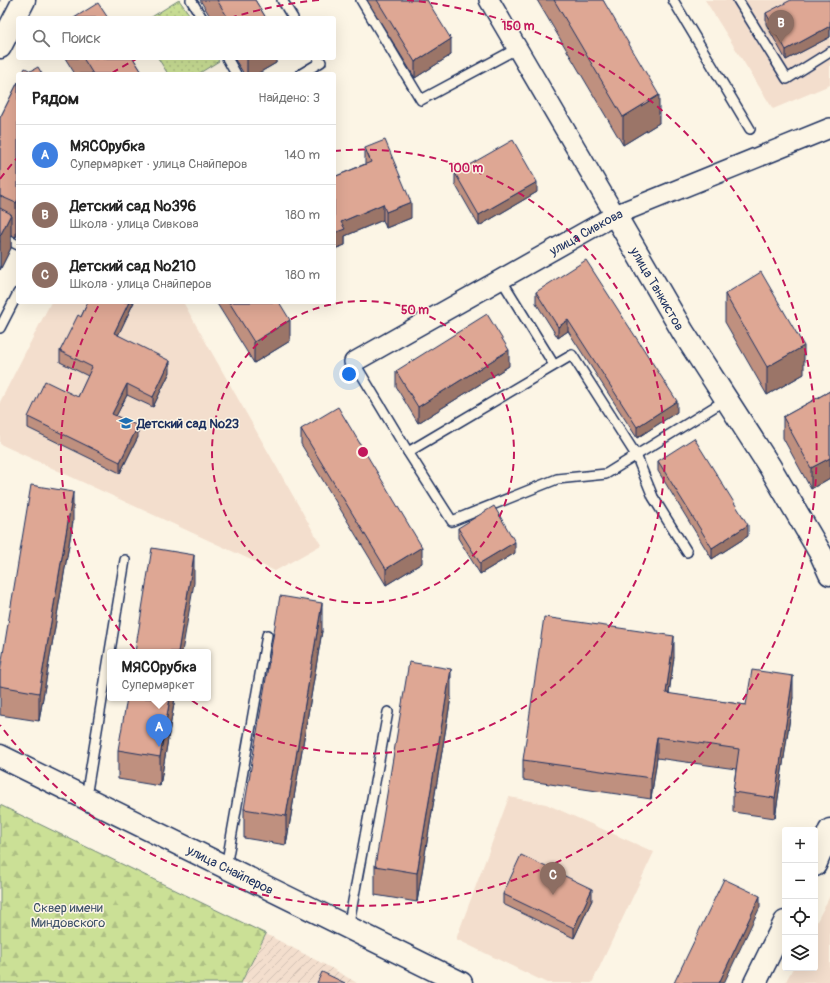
<!DOCTYPE html>
<html lang="ru">
<meta charset="utf-8">
<style>
:root{--surface:#fff;--page:#f2f2f2;--text:#222;--muted:#767676;--line:#e0e0e0;--accent:#db2777}
body{margin:0;font-family:Pangolin,sans-serif;background:var(--page);color:var(--text)}
.controls{position:absolute;right:12px;bottom:12px;display:grid;overflow:hidden;border-radius:4px;box-shadow:0 4px 16px #0002}
.controls button{width:36px;height:36px;display:grid;place-items:center;padding:0;border:0;border-bottom:1px solid var(--line);background:var(--surface);color:var(--text);font:20px sans-serif}
.you{position:absolute;left:349px;top:374px;width:14px;height:14px;margin:-10px;border:3px solid #fff;border-radius:50%;background:#1a73e8;box-shadow:0 0 0 6px #1a73e833}
.badge{display:grid;place-items:center;width:26px;height:26px;border-radius:50%;background:var(--accent);color:#fff;font-size:13px;font-weight:700}
.pin{position:absolute;translate:-50% -33px;filter:drop-shadow(0 1px 2px #0008)}
.pin::after{content:'';position:absolute;top:21px;width:14px;height:12px;background:inherit;clip-path:polygon(0 0,100% 0,50% 100%)}
.popup{position:absolute;left:107px;top:649px;width:104px;height:52px;box-sizing:border-box;display:grid;place-content:center;border-radius:4px;background:var(--surface);filter:drop-shadow(0 1px 3px #0005);font-size:13px;white-space:nowrap;color:var(--muted)}
.popup b{font-size:15px;color:var(--text)}
.popup::after{content:'';position:absolute;left:50%;top:100%;margin-left:-8px;border:8px solid transparent;border-top-color:var(--surface)}
.list{margin:0;padding:0;list-style:none}
h2{display:flex;justify-content:space-between;align-items:center;height:52px;margin:0;padding:0 16px;font-size:17px}
h2 small{font-size:13px;font-weight:400;color:var(--muted)}
.list li{display:grid;grid-template-columns:26px 1fr auto;gap:12px;align-items:center;box-sizing:border-box;height:60px;padding:0 16px;border-top:1px solid var(--line)}
.list b{display:block;font-size:15px;white-space:nowrap}
.list p{margin:0;font-size:13px;white-space:nowrap;color:var(--muted)}
.list em{font-size:13px;font-style:normal;color:var(--muted)}
.icon{flex:none;width:22px;height:22px;fill:none;stroke:currentColor;stroke-width:2;stroke-linecap:round;stroke-linejoin:round}
.map{position:relative;flex:none;width:830px;height:983px;overflow:hidden}
.search{position:absolute;background:var(--surface);box-shadow:0 4px 16px #0002;left:16px;top:16px;width:320px;height:44px;display:flex;align-items:center;gap:10px;box-sizing:border-box;padding:0 14px;border-radius:4px;color:var(--muted);font-size:15px}
.panel{position:absolute;background:var(--surface);box-shadow:0 4px 16px #0002;left:16px;top:72px;width:320px;height:232px;border-radius:4px}
.map>svg:first-child{display:block}
.built{fill:#f3decd}
.industrial{fill:url(#industrial-furrows)}
.forest{fill:url(#forest-firs);stroke:#73887a}
.park{fill:url(#park-dots);stroke:#73887a}
.lines{fill:none;stroke-linecap:round;stroke-linejoin:round}
.lane-casing{stroke:#1b2f5e;stroke-width:12}
.street-casing{stroke:#1b2f5e;stroke-width:22}
.secondary-casing{stroke:#1b2f5e;stroke-width:25}
.lane{stroke:#fcf5e5;stroke-width:9}
.street{stroke:#fcf5e5;stroke-width:19}
.secondary{stroke:#fcf5e5;stroke-width:22}
.tram{stroke:#1b2f5e;stroke-width:1}
.wall{fill:#bf907f;stroke:#1b2f5e}
.shaded-wall{fill:#9b7568;stroke:#1b2f5e}
.building{fill:#dea794;stroke:#1b2f5e}
.ring{fill:none;stroke:#c2185b;stroke-width:2;stroke-dasharray:7 5}
.labels{text-anchor:middle;stroke-width:3;stroke-linejoin:round;paint-order:stroke}
.street-label{font-size:13px;fill:#1b2f5e;stroke:#fcf5e5}
.poi-label{font-size:13px;font-weight:bold;fill:#1b2f5e;stroke:#fcf5e5;text-anchor:start}
.park-label{font-size:13px;fill:#3e5269;stroke:#fcf5e5}
.centre{fill:#c2185b;stroke:#fcf5e5;stroke-width:2}
.ring-label{font-size:12px;text-anchor:middle;font-weight:bold;fill:#c2185b;stroke:#fcf5e5;stroke-width:3;stroke-linejoin:round;paint-order:stroke}
</style>
<div class="map">
<svg width="830" height="983" viewBox="0 0 830 983">
<defs>
<pattern id="industrial-furrows" width="10" height="10" patternUnits="userSpaceOnUse"><rect width="10" height="10" fill="#f3decd"/><path d="M-1 1l2-2M0 10L10 0M9 11l2-2" fill="none" stroke="#d0bfb2"/></pattern>
<pattern id="forest-firs" width="22" height="20" patternUnits="userSpaceOnUse"><rect width="22" height="20" fill="#cbe096"/><path d="M5 1l3.5 6h-7zM16 11l3.5 6h-7z" fill="#aec084"/></pattern>
<pattern id="park-dots" width="8" height="8" patternUnits="userSpaceOnUse"><rect width="8" height="8" fill="#cbe096"/><path d="M2 2h.1M6 6h.1" fill="none" stroke="#aec084" stroke-width="1.8" stroke-linecap="round"/></pattern>
</defs>
<rect width="100%" height="100%" fill="#fcf5e5"/>
<filter id="ink" filterUnits="userSpaceOnUse"><feTurbulence type="fractalNoise" baseFrequency=".025" numOctaves="2"/><feDisplacementMap in="SourceGraphic" scale="8" xChannelSelector="R" yChannelSelector="G"/><feConvolveMatrix kernelMatrix="1 2 1 2 8 2 1 2 1" color-interpolation-filters="sRGB"/></filter>
<g filter="url(#ink)">
<g class="built">
<path d="M 705,0 L 830,0 L 830,85 L 773,109 Z"/>
<path d="M 51,302 L 183,302 L 321,545 L 275,571 L 0,444 L 0,402 Z"/>
<path d="M 509,797 L 546,804 L 654,852 L 592,983 L 547,983 L 456,939 Z"/>
<path d="M 830,896 L 830,983 L 785,983 L 793,968 L 815,968 L 815,925 Z"/>
</g>
<path class="industrial" d="M 266,934 L 333,969 L 357,983 L 241,983 Z"/>
<path class="forest" d="M 0,805 L 266,934 L 241,983 L 0,983 Z"/>
<g class="park">
<path d="M 179,0 L 192,18 L 150,18 Z"/>
<path d="M 158,58 L 217,58 L 219,61 L 198,74 L 168,74 Z"/>
</g>
<g class="lines">
<defs>
<g id="lane">
<path d="M 191,0 L 202,18"/>
<path d="M 282,0 L 293,18"/>
<path d="M 361,0 L 421,100 L 518,48"/>
<path d="M 673,0 L 750,129"/>
<path d="M 738,0 L 787,79 L 830,52"/>
<path d="M 227,58 L 236,74"/>
<path d="M 301,74 L 321,62 L 318,58"/>
<path d="M 0,236 L 18,245"/>
<path d="M 501,279 L 554,365"/>
<path d="M 0,328 L 18,293"/>
<path d="M 354,362 L 408,452 L 572,355 L 636,455 L 653,497 L 687,552"/>
<path d="M 408,452 L 452,521 L 557,479 L 606,474 L 727,399"/>
<path d="M 86,797 L 125,560"/>
<path d="M 226,867 L 267,635"/>
<path d="M 348,928 L 388,712"/>
</g>
<g id="street">
<path d="M 489,0 L 615,215"/>
<path id="s1" d="M 354,362 L 615,215 L 830,128"/>
</g>
<g id="secondary">
<path d="M 0,47 L 24,0"/>
<path id="s2" d="M 615,215 L 683,332 L 770,467 L 821,554 L 830,574"/>
<path id="s3" d="M 0,756 L 461,983"/>
<path d="M 815,865 L 830,830"/>
<path d="M 755,983 L 785,922"/>
</g>
</defs>
<use href="#lane" class="lane-casing"/>
<use href="#street" class="street-casing"/>
<use href="#secondary" class="secondary-casing"/>
<use href="#lane" class="lane"/>
<use href="#street" class="street"/>
<use href="#secondary" class="secondary"/>
<path class="tram" d="M 0,1 L 0,0"/>
</g>
<g class="wall">
<path d="M 200,0 L 255,0 L 266,18 L 211,18 Z"/>
<path d="M 367,0 L 427,0 L 451,55 L 415,78 Z"/>
<path d="M 537,0 L 603,0 L 659,123 L 623,145 Z"/>
<path d="M 830,0 L 830,37 L 786,60 L 766,24 L 766,13 Z"/>
<path d="M 65,58 L 133,58 L 143,74 L 75,74 Z"/>
<path d="M 234,58 L 276,58 L 276,63 L 257,74 L 244,74 Z"/>
<path d="M 18,82 L 18,234 L 16,237 L 11,235 L 11,248 L 0,270 L 0,118 Z"/>
<path d="M 365,148 L 411,218 L 386,228 L 383,220 L 345,236 L 345,245 L 334,249 L 334,177 L 365,164 Z"/>
<path d="M 455,173 L 537,192 L 479,226 L 455,184 Z"/>
<path d="M 536,292 L 677,412 L 637,438 L 568,331 L 558,338 L 536,303 Z"/>
<path d="M 725,294 L 804,374 L 767,395 L 725,322 Z"/>
<path d="M 88,302 L 134,302 L 118,335 L 170,372 L 153,407 L 127,395 L 116,416 L 138,437 L 120,473 L 28,428 L 28,417 L 78,397 L 88,376 L 60,362 L 60,351 L 81,317 Z"/>
<path d="M 216,302 L 279,302 L 290,341 L 254,363 Z"/>
<path d="M 509,366 L 418,423 L 396,387 L 396,371 Z"/>
<path d="M 830,391 L 830,478 L 811,489 L 783,438 L 783,417 Z"/>
<path d="M 301,429 L 422,563 L 386,585 L 301,444 Z"/>
<path d="M 658,461 L 748,536 L 712,559 L 658,471 Z"/>
<path d="M 73,521 L 39,721 L 0,715 L 0,672 Z"/>
<path d="M 458,528 L 515,553 L 480,574 L 458,538 Z"/>
<path d="M 322,631 L 286,845 L 244,838 L 244,809 Z"/>
<path d="M 674,657 L 669,694 L 746,705 L 793,697 L 775,818 L 733,812 L 733,792 L 736,769 L 657,758 L 651,799 L 523,780 L 523,760 Z"/>
<path d="M 451,697 L 417,902 L 375,895 L 375,866 Z"/>
<path d="M 175,698 L 160,786 L 118,779 L 118,750 Z"/>
<path d="M 503,894 L 592,900 L 574,938 L 503,904 Z"/>
</g>
<g class="shaded-wall">
<path d="M 830,26 L 830,37 L 786,60 L 786,50 Z"/>
<path d="M 451,39 L 451,55 L 415,78 L 415,62 Z"/>
<path d="M 247,58 L 276,58 L 276,63 L 257,74 L 247,74 Z"/>
<path d="M 659,95 L 659,123 L 623,145 L 623,117 Z"/>
<path d="M 537,182 L 537,192 L 479,226 L 479,215 Z"/>
<path d="M 18,199 L 18,234 L 16,237 L 16,203 Z"/>
<path d="M 411,202 L 411,218 L 386,228 L 386,212 Z"/>
<path d="M 383,204 L 383,220 L 345,236 L 345,245 L 334,249 L 334,233 L 341,222 Z"/>
<path d="M 11,214 L 11,248 L 0,270 L 0,236 Z"/>
<path d="M 129,302 L 134,302 L 114,344 L 114,333 Z"/>
<path d="M 290,320 L 290,341 L 254,363 L 254,342 Z"/>
<path d="M 568,320 L 568,331 L 558,338 L 558,327 Z"/>
<path d="M 804,346 L 804,374 L 767,395 L 767,367 Z"/>
<path d="M 509,350 L 509,366 L 418,423 L 418,407 Z"/>
<path d="M 170,361 L 170,372 L 153,407 L 153,397 Z"/>
<path d="M 127,384 L 127,395 L 112,424 L 112,414 Z"/>
<path d="M 677,401 L 677,412 L 637,438 L 637,427 Z"/>
<path d="M 138,426 L 138,437 L 120,473 L 120,462 Z"/>
<path d="M 830,458 L 830,478 L 811,489 L 811,468 Z"/>
<path d="M 73,492 L 73,521 L 39,721 L 39,693 Z"/>
<path d="M 748,525 L 748,536 L 712,559 L 712,548 Z"/>
<path d="M 515,542 L 515,553 L 480,574 L 480,563 Z"/>
<path d="M 422,547 L 422,563 L 386,585 L 386,569 Z"/>
<path d="M 194,555 L 194,583 L 182,652 L 178,652 Z"/>
<path d="M 322,603 L 322,631 L 286,845 L 286,816 Z"/>
<path d="M 674,636 L 674,657 L 666,714 L 666,693 Z"/>
<path d="M 451,669 L 451,697 L 417,902 L 417,873 Z"/>
<path d="M 793,676 L 793,697 L 775,818 L 775,798 Z"/>
<path d="M 170,698 L 175,698 L 160,786 L 160,757 Z"/>
<path d="M 657,737 L 657,758 L 651,799 L 651,778 Z"/>
<path d="M 592,889 L 592,900 L 574,938 L 574,928 Z"/>
<path d="M 760,896 L 760,907 L 724,983 L 719,983 Z"/>
</g>
<g class="building">
<path d="M 217,0 L 255,0 L 266,18 L 228,18 Z"/>
<path d="M 377,0 L 427,0 L 451,39 L 415,62 Z"/>
<path d="M 554,0 L 603,0 L 659,95 L 623,117 Z"/>
<path d="M 791,0 L 830,0 L 830,26 L 786,50 L 766,13 Z"/>
<path d="M 98,3 L 108,18 L 74,18 Z"/>
<path d="M 83,58 L 133,58 L 143,74 L 93,74 Z"/>
<path d="M 38,67 L 42,74 L 22,74 L 25,68 L 31,71 Z"/>
<path d="M 18,82 L 18,199 L 16,203 L 0,196 L 0,118 Z"/>
<path d="M 385,140 L 411,202 L 386,212 L 383,204 L 341,222 L 345,229 L 334,233 L 334,177 L 371,162 L 365,148 Z"/>
<path d="M 513,140 L 537,182 L 479,215 L 455,173 Z"/>
<path d="M 0,208 L 11,214 L 0,236 Z"/>
<path d="M 586,260 L 677,401 L 637,427 L 568,320 L 558,327 L 536,292 Z"/>
<path d="M 761,272 L 804,346 L 767,367 L 725,294 Z"/>
<path d="M 88,302 L 129,302 L 114,333 L 170,361 L 153,397 L 127,384 L 112,414 L 138,426 L 120,462 L 28,417 L 45,381 L 78,397 L 92,367 L 60,351 L 78,315 L 81,317 Z"/>
<path d="M 229,302 L 279,302 L 290,320 L 254,342 Z"/>
<path d="M 487,314 L 509,350 L 418,407 L 396,371 Z"/>
<path d="M 830,391 L 830,458 L 811,468 L 783,417 Z"/>
<path d="M 338,407 L 422,547 L 386,569 L 301,429 Z"/>
<path d="M 694,438 L 748,525 L 712,548 L 658,461 Z"/>
<path d="M 31,485 L 73,492 L 39,693 L 0,686 L 0,672 Z"/>
<path d="M 494,506 L 515,542 L 480,563 L 458,528 Z"/>
<path d="M 152,548 L 194,555 L 178,652 L 135,652 Z"/>
<path d="M 280,596 L 322,603 L 286,816 L 244,809 Z"/>
<path d="M 544,617 L 674,636 L 666,693 L 746,705 L 752,670 L 793,676 L 775,798 L 733,792 L 739,749 L 657,737 L 651,778 L 523,760 Z"/>
<path d="M 409,662 L 451,669 L 417,873 L 375,866 Z"/>
<path d="M 127,698 L 170,698 L 160,757 L 118,750 Z"/>
<path d="M 521,855 L 592,889 L 574,928 L 503,894 Z"/>
<path d="M 724,879 L 760,896 L 719,983 L 674,983 Z"/>
<path d="M 322,972 L 345,983 L 317,983 Z"/>
</g>
</g>
<g class="ring">
<circle cx="363" cy="452" r="151"/>
<path d="M334 151A302 302 0 1 1 100 303"/>
<path d="M0 179A454 454 0 0 1 18 157M112 73A454 454 0 0 1 136 59M230 18A454 454 0 0 1 319 0M407 0A454 454 0 1 1 0 725"/>
</g>
<defs>
<symbol id="school-bare" viewBox="-9 -9 18 18"><path d="M0-5L7-2L0 1L-7-2ZM-4 1L0 2.5L4 1V4Q0 6-4 4Z" fill="#1f6fb2" stroke="#fcf5e5" stroke-width="2.5" paint-order="stroke"/></symbol>
</defs>
<g fill-rule="evenodd">
<use href="#school-bare" x="116" y="413" width="20" height="20"/>
</g>
<g class="labels">
<g class="street-label">
<text dy="5" stroke="none"><textPath href="#s1" startOffset="266">улица Сивкова</textPath></text>
<text dy="5" stroke="none"><textPath href="#s2" startOffset="85">улица Танкистов</textPath></text>
<text dy="5" stroke="none"><textPath href="#s3" startOffset="257">улица Снайперов</textPath></text>
</g>
<g class="poi-label">
<text x="137" y="428">Детский сад №23</text>
</g>
<g class="park-label">
<text x="68" y="912">Сквер имени<tspan x="68" dy="15">Миндовского</tspan></text>
</g>
</g>
<circle cx="363" cy="452" r="6" class="centre"/>
<g class="ring-label">
<text x="518" y="30">150 m</text>
<text x="466" y="172">100 m</text>
<text x="415" y="314">50 m</text>
</g>
</svg>
<div class="controls">
<button>+</button>
<button>−</button>
<button><svg class="icon" aria-label="locate" viewBox="0 0 24 24"><circle cx="12" cy="12" r="6"/><path d="M12 2v4M12 18v4M2 12h4M18 12h4"/></svg></button>
<button><svg class="icon" aria-label="layers" viewBox="0 0 24 24"><path d="M12 4l9 5-9 5-9-5zM3 14l9 5 9-5"/></svg></button>
</div>
<div class="you"></div>
<div class="pin badge" style="left:159px;top:747px;background:#3f7fe0">A</div>
<div class="popup"><b>МЯСОрубка</b>Супермаркет</div>
<div class="pin badge" style="left:781px;top:43px;background:#8d6e63">B</div>
<div class="pin badge" style="left:553px;top:895px;background:#8d6e63">C</div>
<div class="search"><svg class="icon" aria-label="search" viewBox="0 0 24 24"><circle cx="10" cy="10" r="6"/><path d="M15 15l6 6"/></svg>Поиск</div>
<section class="panel">
<h2>Рядом<small>Найдено: 3</small></h2>
<ul class="list">
<li><span class="badge" style="background:#3f7fe0">A</span><div><b>МЯСОрубка</b><p>Супермаркет · улица Снайперов</p></div><em>140 m</em></li>
<li><span class="badge" style="background:#8d6e63">B</span><div><b>Детский сад №396</b><p>Школа · улица Сивкова</p></div><em>180 m</em></li>
<li><span class="badge" style="background:#8d6e63">C</span><div><b>Детский сад №210</b><p>Школа · улица Снайперов</p></div><em>180 m</em></li>
</ul>
</section>
</div>
